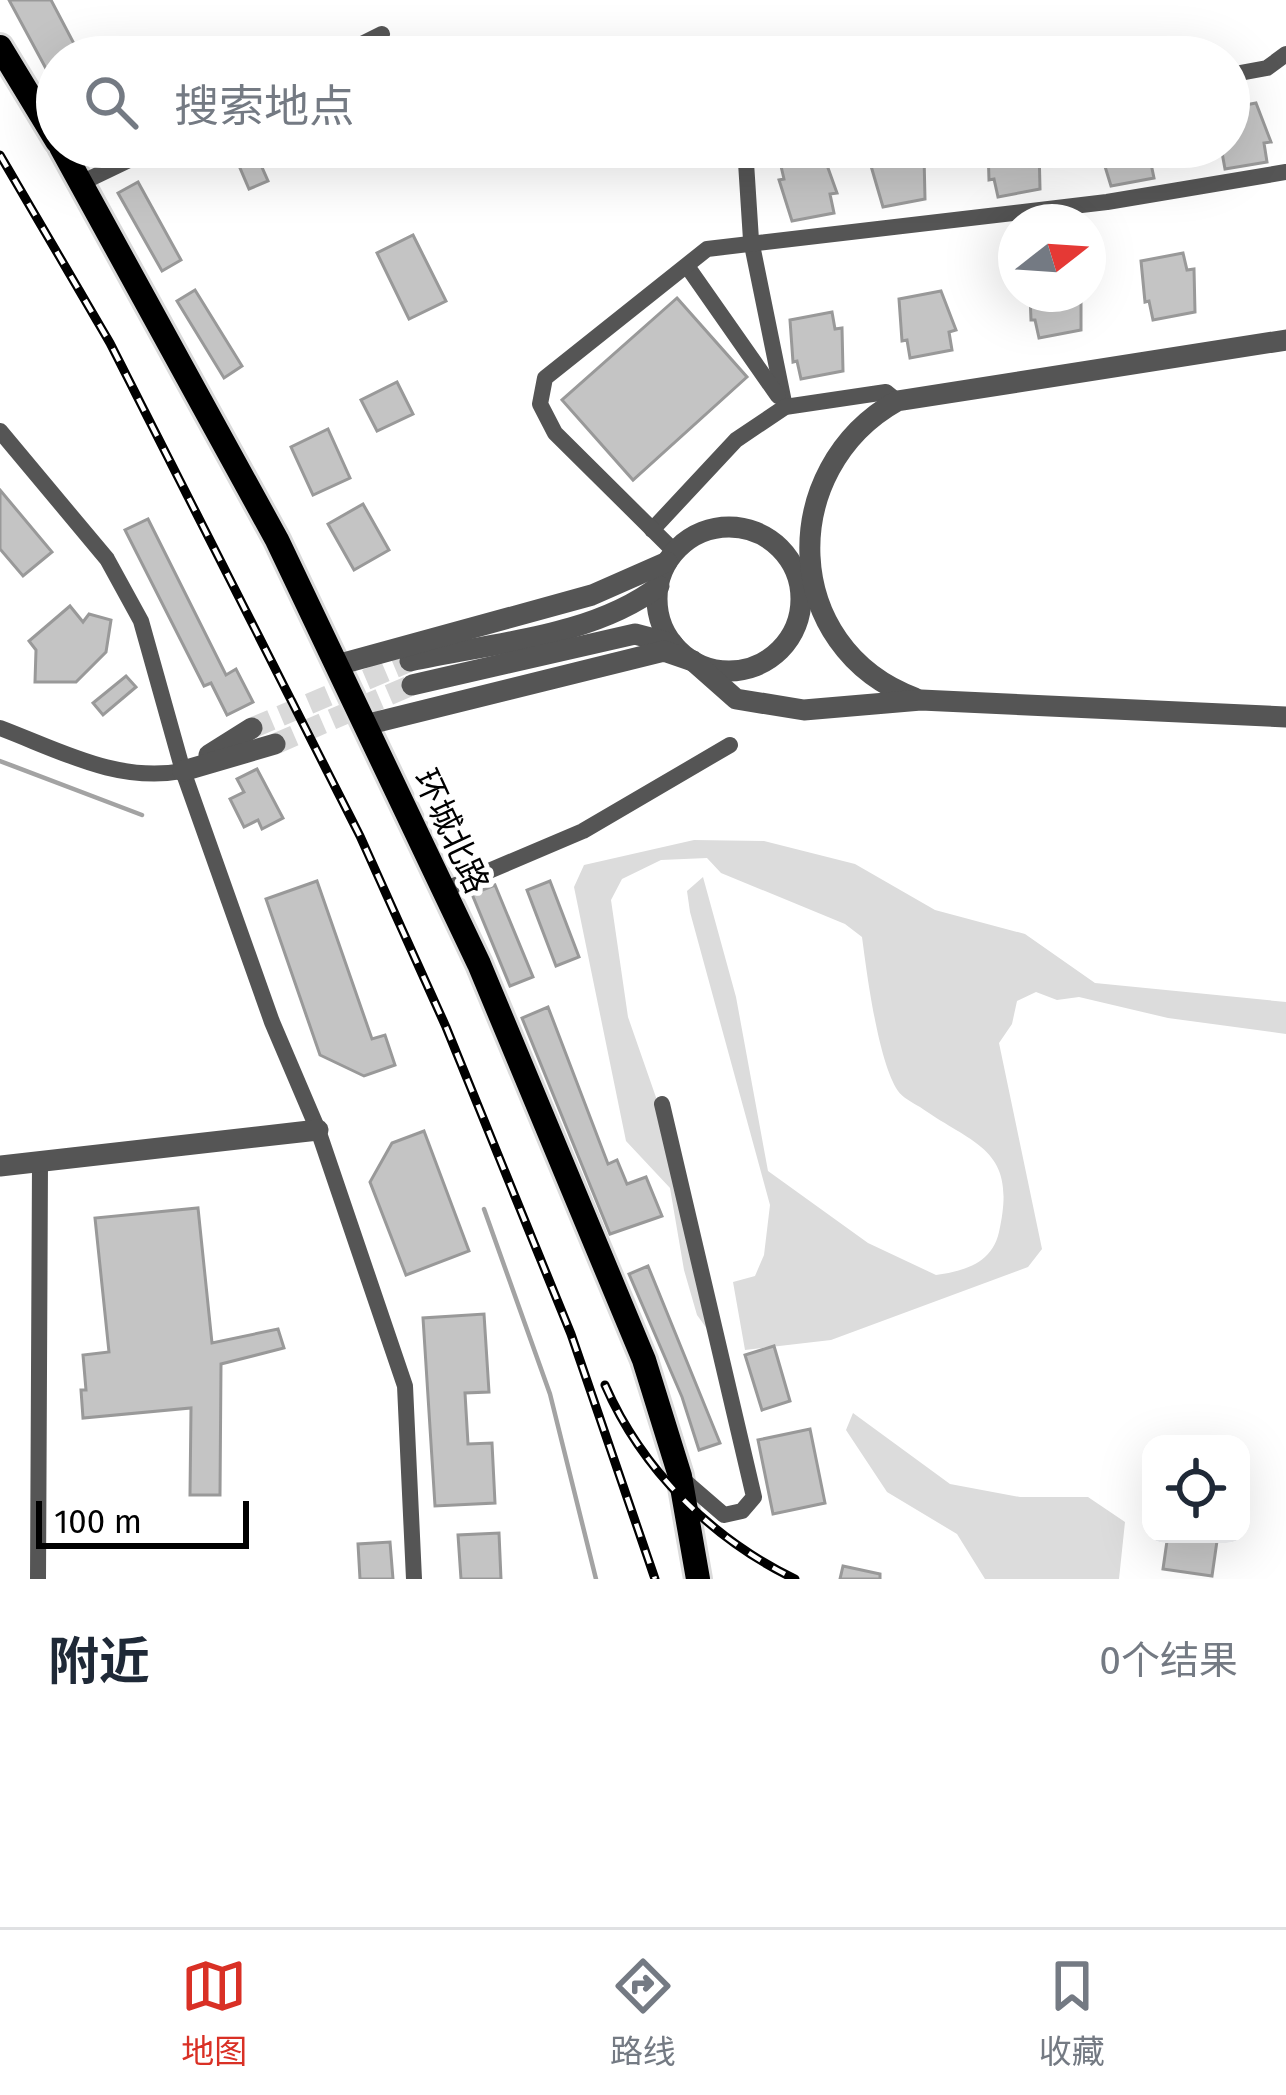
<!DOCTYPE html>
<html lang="zh">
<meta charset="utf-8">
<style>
:root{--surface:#fff;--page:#f2f2f3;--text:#1f2937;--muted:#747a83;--line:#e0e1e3;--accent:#d93025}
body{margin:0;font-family:"Fira Sans","Noto Sans SC",sans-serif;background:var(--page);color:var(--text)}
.controls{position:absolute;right:36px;bottom:36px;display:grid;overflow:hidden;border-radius:24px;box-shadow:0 12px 48px #0002}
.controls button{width:108px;height:108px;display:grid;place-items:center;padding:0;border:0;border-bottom:3px solid var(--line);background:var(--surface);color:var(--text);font:60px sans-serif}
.compass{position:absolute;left:998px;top:204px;width:108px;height:108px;border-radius:50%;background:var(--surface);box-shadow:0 12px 48px #0002;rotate:73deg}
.scale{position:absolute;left:36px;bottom:30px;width:213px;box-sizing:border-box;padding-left:12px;border:6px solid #000;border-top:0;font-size:33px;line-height:42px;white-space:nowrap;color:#000;-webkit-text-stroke:9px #fff;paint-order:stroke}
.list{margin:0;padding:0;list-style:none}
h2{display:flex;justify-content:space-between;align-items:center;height:156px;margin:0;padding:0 48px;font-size:51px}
h2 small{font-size:39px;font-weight:400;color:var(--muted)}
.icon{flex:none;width:66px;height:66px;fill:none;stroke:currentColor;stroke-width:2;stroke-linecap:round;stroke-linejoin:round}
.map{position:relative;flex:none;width:1286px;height:1579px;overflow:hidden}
.search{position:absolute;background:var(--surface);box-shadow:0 12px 48px #0002;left:36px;right:36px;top:36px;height:132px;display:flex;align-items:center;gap:30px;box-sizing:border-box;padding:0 42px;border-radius:66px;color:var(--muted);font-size:45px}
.sheet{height:348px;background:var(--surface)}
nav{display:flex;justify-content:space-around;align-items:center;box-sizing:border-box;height:168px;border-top:3px solid var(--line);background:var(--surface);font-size:33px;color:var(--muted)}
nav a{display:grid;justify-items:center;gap:6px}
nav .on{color:var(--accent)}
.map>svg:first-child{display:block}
.green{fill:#dcdcdc}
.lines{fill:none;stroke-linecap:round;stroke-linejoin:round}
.stream{stroke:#a3a3a3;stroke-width:4.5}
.building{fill:#c4c4c4;stroke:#999;stroke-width:3}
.tertiary-tunnel{stroke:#d9d9d9;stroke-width:21;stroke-dasharray:21 10;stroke-linecap:butt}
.primary-casing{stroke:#dbdbdb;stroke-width:30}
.minor{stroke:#555;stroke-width:16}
.tertiary{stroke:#555;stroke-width:21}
.primary{stroke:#000;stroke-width:24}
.rail-casing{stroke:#000;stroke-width:9}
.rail{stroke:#fff;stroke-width:4.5;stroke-dasharray:14;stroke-linecap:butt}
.labels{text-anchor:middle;stroke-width:10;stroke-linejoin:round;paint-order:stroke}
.street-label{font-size:33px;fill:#000;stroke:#fff}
</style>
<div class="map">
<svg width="1286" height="1579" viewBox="0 0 1286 1579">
<rect width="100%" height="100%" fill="#fff"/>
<g class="green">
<path d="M 694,840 L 764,841 L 855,864 L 935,910 L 1025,934 L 1095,983 L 1286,1002 L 1286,1034 L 1168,1018 L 1079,997 L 1057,1000 L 1036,992 L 1017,1001 L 1012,1024 L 999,1043 L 1042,1249 L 1028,1267 L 831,1340 L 745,1350 L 733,1282 L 755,1276 L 764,1255 L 770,1205 L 690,912 L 687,891 L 703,877 L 736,997 L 768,1171 L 868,1243 L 936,1275 C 965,1271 992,1263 999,1232 C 1018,1148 975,1146 920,1107 C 913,1103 902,1097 898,1091 C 878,1061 867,974 862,937 L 845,924 L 721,873 L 707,858 L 661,860 L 622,879 L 611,900 L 628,1017 L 659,1106 L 710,1333 L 697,1315 L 684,1270 L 670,1188 L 626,1141 L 574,887 L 584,865 Z"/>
<path d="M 853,1413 L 950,1484 L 1020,1497 L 1088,1497 L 1125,1522 L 1119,1579 L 985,1579 L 957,1534 L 887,1492 L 846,1430 Z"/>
</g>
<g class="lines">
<g class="stream">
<path d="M 0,761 L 142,815"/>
<path d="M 484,1209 L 550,1394 L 596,1579"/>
</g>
</g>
<g class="building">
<path d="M 9,0 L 51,0 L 81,57 L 57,57 L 57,89 Z"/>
<path d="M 1256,103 L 1271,142 L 1264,143 L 1267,162 L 1225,169 L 1221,147 L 1229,147 L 1229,108 Z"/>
<path d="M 231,147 L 253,147 L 268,181 L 249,189 Z"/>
<path d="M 872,147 L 915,147 L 917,157 L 924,156 L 925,199 L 883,207 L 871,166 L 875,165 Z"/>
<path d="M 988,147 L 1039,147 L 1040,189 L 998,197 L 994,179 L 989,180 Z"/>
<path d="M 1099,147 L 1155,147 L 1157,158 L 1150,159 L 1154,178 L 1111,186 Z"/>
<path d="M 823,154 L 837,193 L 830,194 L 834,213 L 792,221 L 779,180 L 784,179 L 780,162 Z"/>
<path d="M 138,182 L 181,260 L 162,271 L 118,193 Z"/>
<path d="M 413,235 L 446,301 L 409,319 L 377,253 Z"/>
<path d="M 1183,253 L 1187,270 L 1194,269 L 1195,312 L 1153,320 L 1149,301 L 1145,302 L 1141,261 Z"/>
<path d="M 195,290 L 242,366 L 224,378 L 177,301 Z"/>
<path d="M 941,291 L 956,330 L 949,332 L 952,350 L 910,358 L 907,340 L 902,341 L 899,299 Z"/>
<path d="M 1030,294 L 1081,294 L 1081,330 L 1039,338 L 1035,320 L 1031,320 Z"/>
<path d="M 677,298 L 747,377 L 633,480 L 562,400 Z"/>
<path d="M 832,312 L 835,329 L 842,328 L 843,371 L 801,379 L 797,361 L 793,362 L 790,320 Z"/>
<path d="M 397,382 L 413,414 L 377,431 L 361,400 Z"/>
<path d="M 328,429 L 350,478 L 313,495 L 291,447 Z"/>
<path d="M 0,490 L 52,552 L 23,576 L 0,549 Z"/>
<path d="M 363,504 L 389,550 L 354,570 L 328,524 Z"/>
<path d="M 148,519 L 226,675 L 236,669 L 253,702 L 227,715 L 211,683 L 204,686 L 125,530 Z"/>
<path d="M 70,606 L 83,622 L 89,614 L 111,620 L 106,652 L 76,682 L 35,682 L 36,650 L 29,641 Z"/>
<path d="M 126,676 L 136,687 L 103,715 L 93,703 Z"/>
<path d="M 257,769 L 283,818 L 262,829 L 258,820 L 244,827 L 230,799 L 244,792 L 237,779 Z"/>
<path d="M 317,881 L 372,1039 L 385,1035 L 395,1065 L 364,1076 L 320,1055 L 266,899 Z"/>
<path d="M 550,881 L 579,957 L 556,966 L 527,890 Z"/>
<path d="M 495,885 L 533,977 L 510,986 L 472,894 Z"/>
<path d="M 548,1007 L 608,1164 L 617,1160 L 627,1184 L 646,1177 L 662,1216 L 610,1234 L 522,1018 Z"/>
<path d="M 424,1131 L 469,1251 L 406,1275 L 370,1182 L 392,1143 Z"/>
<path d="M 198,1208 L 212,1343 L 278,1329 L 284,1348 L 221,1364 L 220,1495 L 190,1495 L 191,1408 L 83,1418 L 81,1390 L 86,1390 L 83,1355 L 109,1352 L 95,1218 Z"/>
<path d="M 648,1266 L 720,1443 L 699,1450 L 682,1397 L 629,1274 Z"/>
<path d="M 484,1314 L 489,1392 L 465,1393 L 468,1444 L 492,1443 L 495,1503 L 435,1506 L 423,1318 Z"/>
<path d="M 774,1346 L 790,1401 L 762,1410 L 745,1355 Z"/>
<path d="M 810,1429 L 825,1503 L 773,1514 L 758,1440 Z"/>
<path d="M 499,1533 L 501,1579 L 461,1579 L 458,1535 Z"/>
<path d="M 1168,1534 L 1218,1534 L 1212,1576 L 1163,1569 Z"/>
<path d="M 390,1542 L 393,1579 L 360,1579 L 358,1544 Z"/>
<path d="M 843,1566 L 880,1574 L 880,1579 L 840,1579 Z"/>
</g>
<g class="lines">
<g class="tertiary-tunnel">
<path d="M 252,728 L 410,661"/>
<path d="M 275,744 L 412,685"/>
</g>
<defs>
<g id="primary">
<path d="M 0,47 L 57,141"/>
<path d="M 61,147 L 277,540 L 479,964 L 644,1360 L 680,1476 L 698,1579"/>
</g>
</defs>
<use href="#primary" class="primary-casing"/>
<g class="minor">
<path d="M 336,57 L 382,34"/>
<path d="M 1229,75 L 1267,68 L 1286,54"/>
<path d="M 745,147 L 751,240 L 785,407"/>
<path d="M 81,183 L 156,147"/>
<path d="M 687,266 L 778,396"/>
<path d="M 0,431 L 107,559 L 141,621 L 183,771 L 272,1022 L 318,1130 L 405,1386 L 414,1579"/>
<path d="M 652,530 L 736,440 L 785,407 L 886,392 L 897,401"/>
<path d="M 675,552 L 555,433 L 540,404 L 545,378 L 707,249 L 1107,202 L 1286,172"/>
<path d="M 0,728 C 61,751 117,783 183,771"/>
<path d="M 444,890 L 583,831 L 730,745"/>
<path d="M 662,1104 L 754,1497 L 742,1511 L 724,1515 L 680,1477"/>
<path d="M 38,1579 L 40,1163"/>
</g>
<g class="tertiary">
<circle cx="729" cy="599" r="72"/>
<path d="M 410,661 C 490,643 593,637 659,586"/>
<path d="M 337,665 L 592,595 L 667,562"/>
<path d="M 412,685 L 635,634 L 673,644"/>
<path d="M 915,698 C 780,648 776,469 897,401 L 1286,340"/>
<path d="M 365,725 L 664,651 L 693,661 L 736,699 L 804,710 L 921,700 L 1286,717"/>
<path d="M 209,755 L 252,728"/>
<path d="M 183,771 L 275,744"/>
<path d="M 0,1166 L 318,1130"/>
</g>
<use href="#primary" class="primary"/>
<defs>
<g id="rail">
<path d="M 0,155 L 110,343 L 360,836 L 446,1027 L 571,1334 L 655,1579"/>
<path d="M 605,1385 C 642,1470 712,1539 795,1579"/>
</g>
</defs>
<use href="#rail" class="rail-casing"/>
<use href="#rail" class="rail"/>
</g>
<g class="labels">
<g class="street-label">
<text transform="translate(452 831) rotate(65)" y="12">环城北路</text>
</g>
</g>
</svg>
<div class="controls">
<button><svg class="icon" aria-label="locate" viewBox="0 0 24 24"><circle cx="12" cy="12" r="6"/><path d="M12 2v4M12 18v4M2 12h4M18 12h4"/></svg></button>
</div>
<svg class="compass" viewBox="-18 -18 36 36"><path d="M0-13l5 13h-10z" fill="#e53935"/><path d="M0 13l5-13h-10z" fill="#747a83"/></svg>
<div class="scale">100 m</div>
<div class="search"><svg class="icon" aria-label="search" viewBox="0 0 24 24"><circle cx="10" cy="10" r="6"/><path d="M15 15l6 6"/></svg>搜索地点</div>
</div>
<section class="sheet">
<h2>附近<small>0个结果</small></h2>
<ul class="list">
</ul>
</section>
<nav>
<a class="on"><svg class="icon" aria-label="map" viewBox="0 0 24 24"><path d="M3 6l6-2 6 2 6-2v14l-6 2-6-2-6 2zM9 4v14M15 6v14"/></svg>地图</a>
<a><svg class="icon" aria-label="directions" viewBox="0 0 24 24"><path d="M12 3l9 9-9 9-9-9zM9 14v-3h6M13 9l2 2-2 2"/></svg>路线</a>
<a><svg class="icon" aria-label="saved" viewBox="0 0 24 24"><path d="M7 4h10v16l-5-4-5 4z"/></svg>收藏</a>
</nav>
